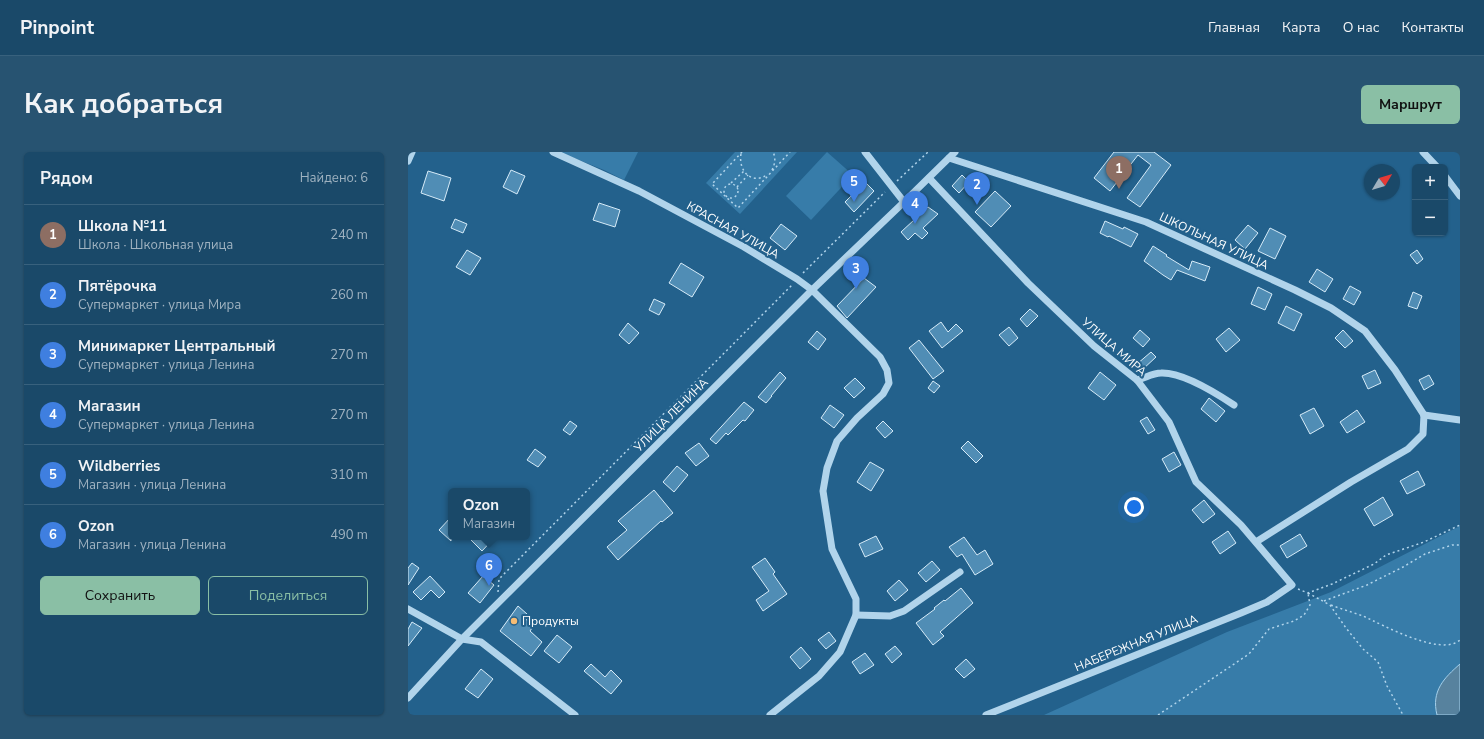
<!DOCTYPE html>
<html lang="ru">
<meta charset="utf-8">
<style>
:root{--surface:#1a4969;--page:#275371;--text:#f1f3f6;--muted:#9fb2c0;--line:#38617d;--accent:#8abfa5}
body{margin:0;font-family:"Nunito Sans",sans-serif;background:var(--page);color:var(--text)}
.controls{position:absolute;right:12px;top:12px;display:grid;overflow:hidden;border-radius:6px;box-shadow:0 1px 3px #0004}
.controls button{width:36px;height:36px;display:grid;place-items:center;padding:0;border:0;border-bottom:1px solid var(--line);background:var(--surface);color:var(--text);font:20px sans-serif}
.compass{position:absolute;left:956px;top:12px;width:36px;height:36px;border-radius:50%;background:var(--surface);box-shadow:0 1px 3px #0004;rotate:52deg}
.you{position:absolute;left:726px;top:355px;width:14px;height:14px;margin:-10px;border:3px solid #fff;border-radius:50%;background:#1a73e8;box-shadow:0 0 0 6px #1a73e833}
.badge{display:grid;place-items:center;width:26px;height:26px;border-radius:50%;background:var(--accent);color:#fff;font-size:13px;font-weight:700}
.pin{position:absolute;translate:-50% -33px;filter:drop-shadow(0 1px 2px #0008)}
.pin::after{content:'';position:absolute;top:21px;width:14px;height:12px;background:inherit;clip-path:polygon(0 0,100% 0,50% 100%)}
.popup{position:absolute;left:40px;top:336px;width:82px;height:52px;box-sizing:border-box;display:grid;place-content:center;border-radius:6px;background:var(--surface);filter:drop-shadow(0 1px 3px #0005);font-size:13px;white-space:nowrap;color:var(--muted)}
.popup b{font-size:15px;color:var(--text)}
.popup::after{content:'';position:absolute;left:50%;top:100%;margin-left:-8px;border:8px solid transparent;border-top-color:var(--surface)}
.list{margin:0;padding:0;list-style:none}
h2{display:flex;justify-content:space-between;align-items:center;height:52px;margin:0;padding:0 16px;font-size:17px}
h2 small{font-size:13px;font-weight:400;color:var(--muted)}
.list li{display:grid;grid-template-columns:26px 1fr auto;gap:12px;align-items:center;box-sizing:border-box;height:60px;padding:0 16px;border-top:1px solid var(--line)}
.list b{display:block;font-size:15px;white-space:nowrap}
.list p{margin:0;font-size:13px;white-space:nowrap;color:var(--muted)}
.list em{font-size:13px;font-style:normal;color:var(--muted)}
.actions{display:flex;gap:8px;padding:12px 16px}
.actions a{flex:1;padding:9px 0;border:1px solid var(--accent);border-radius:6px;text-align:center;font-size:14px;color:var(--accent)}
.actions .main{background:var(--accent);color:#111}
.map{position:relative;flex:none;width:1052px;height:563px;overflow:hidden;border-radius:6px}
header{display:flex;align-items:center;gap:24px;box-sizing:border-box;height:56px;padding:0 20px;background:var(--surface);border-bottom:1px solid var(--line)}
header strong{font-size:19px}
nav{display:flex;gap:22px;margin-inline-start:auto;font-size:14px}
.intro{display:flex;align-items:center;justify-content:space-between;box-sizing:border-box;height:96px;padding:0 24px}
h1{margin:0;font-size:28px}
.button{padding:10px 18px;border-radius:6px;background:var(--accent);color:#111;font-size:14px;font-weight:700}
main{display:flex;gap:24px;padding:0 24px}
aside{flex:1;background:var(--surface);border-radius:6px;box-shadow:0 1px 3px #0004}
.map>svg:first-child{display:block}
.green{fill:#377ca9}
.water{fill:#57829e;stroke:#a5d1ec}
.building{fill:#508db5;stroke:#d6ebf8}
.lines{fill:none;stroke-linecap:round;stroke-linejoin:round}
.path{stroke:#b1d4eb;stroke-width:1.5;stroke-dasharray:2 3;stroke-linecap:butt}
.minor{stroke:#b1d4eb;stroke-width:7}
.poi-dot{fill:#f6bc74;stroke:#23618c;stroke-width:1.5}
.labels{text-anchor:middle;stroke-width:4;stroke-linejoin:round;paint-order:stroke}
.street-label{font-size:12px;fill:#fff;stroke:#23618c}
.poi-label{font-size:12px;fill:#fff;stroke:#23618c;text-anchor:start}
</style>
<header>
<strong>Pinpoint</strong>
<nav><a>Главная</a><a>Карта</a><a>О нас</a><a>Контакты</a></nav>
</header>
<div class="intro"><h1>Как добраться</h1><a class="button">Маршрут</a></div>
<main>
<aside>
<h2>Рядом<small>Найдено: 6</small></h2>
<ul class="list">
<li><span class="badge" style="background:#8d6e63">1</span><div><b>Школа №11</b><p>Школа · Школьная улица</p></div><em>240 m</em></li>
<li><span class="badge" style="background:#3f7fe0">2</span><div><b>Пятёрочка</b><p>Супермаркет · улица Мира</p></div><em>260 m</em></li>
<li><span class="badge" style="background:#3f7fe0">3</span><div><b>Минимаркет Центральный</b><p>Супермаркет · улица Ленина</p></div><em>270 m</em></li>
<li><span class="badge" style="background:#3f7fe0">4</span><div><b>Магазин</b><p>Супермаркет · улица Ленина</p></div><em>270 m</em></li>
<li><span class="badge" style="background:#3f7fe0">5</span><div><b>Wildberries</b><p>Магазин · улица Ленина</p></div><em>310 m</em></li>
<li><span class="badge" style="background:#3f7fe0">6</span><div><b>Ozon</b><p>Магазин · улица Ленина</p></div><em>490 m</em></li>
</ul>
<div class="actions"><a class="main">Сохранить</a><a>Поделиться</a></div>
</aside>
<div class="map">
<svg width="1052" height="563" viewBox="0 0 1052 563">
<rect width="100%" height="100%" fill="#23618c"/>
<g class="green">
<path d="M 151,0 L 230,0 L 216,28 L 196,18 Z"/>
<path d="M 327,0 L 389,0 L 332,62 L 298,31 Z"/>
<path d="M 419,0 L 445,23 L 403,68 L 378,44 Z"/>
<path d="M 1052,374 L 1052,512 C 1036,526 1023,539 1029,563 L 636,563 L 819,480 L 923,440 Z"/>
</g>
<path class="water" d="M 1052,512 L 1052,563 L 1029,563 C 1023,539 1036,526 1052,512 Z"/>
<g class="building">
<path d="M 706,0 L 746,0 L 763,13 L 732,55 L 719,46 L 743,13 L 730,3 L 702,39 L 686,26 Z"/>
<path d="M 103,18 L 117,24 L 109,42 L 95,35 Z"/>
<path d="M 20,19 L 43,26 L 36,49 L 13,41 Z"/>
<path d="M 554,23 L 561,30 L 551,41 L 544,34 Z"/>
<path d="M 457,30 L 466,39 L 446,60 L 437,50 Z"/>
<path d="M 587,39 L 603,54 L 583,75 L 567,60 Z"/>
<path d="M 191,51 L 212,58 L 207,75 L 185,68 Z"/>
<path d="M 520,55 L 530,62 L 515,76 L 520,81 L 514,87 L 507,81 L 500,88 L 493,80 Z"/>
<path d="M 47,67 L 59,72 L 55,81 L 43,76 Z"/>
<path d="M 697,69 L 715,77 L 716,75 L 730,82 L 723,95 L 701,84 L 700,85 L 692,81 Z"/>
<path d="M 373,72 L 389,84 L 377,98 L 362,86 Z"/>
<path d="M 840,73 L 850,81 L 837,97 L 827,88 Z"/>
<path d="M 862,76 L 878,84 L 867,107 L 850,99 Z"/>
<path d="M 745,94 L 759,103 L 758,104 L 781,118 L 784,109 L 802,115 L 797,129 L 769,118 L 763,128 L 755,123 L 736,109 Z"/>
<path d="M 59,98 L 73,106 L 62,123 L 48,115 Z"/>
<path d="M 1009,98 L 1015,107 L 1009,112 L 1002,103 Z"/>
<path d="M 273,111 L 296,125 L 284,145 L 261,131 Z"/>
<path d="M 909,117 L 925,127 L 917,140 L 901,130 Z"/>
<path d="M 456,126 L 468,135 L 439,166 L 429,154 Z"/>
<path d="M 942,134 L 953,140 L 946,153 L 935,147 Z"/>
<path d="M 850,135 L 864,142 L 857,158 L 843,152 Z"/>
<path d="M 1005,140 L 1014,144 L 1009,157 L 1000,154 Z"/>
<path d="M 246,147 L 257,152 L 251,163 L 241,158 Z"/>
<path d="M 878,154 L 894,162 L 886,179 L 870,171 Z"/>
<path d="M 622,157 L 630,164 L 619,175 L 612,167 Z"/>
<path d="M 533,170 L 540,180 L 548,172 L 555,179 L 534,196 L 521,179 Z"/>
<path d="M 220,171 L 231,181 L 221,192 L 211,183 Z"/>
<path d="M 601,175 L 610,186 L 601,194 L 591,183 Z"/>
<path d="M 821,176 L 832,188 L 818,200 L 808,187 Z"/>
<path d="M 732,178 L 742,187 L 735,195 L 725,186 Z"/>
<path d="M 935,178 L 945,189 L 937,196 L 927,186 Z"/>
<path d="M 409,179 L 418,187 L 410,198 L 400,190 Z"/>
<path d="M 511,188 L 536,219 L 525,227 L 501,196 Z"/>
<path d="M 743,200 L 748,205 L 734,218 L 729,212 Z"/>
<path d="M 967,218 L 973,231 L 960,237 L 954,224 Z"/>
<path d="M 372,220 L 378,226 L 363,244 L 364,244 L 358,251 L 350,245 Z"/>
<path d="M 692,220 L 708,233 L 696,248 L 680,236 Z"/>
<path d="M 1021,223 L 1026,232 L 1016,238 L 1011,228 Z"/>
<path d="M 447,226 L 457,236 L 446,246 L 436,236 Z"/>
<path d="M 525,229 L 532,234 L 526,241 L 520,236 Z"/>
<path d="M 801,246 L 817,259 L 808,270 L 793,257 Z"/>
<path d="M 336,250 L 346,258 L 337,269 L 335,268 L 320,283 L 318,281 L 308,292 L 302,287 Z"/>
<path d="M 422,253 L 436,263 L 426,276 L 413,266 Z"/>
<path d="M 906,256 L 916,274 L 902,282 L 892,263 Z"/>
<path d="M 949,258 L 957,270 L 939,281 L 932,270 Z"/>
<path d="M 739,265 L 747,278 L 740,282 L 732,269 Z"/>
<path d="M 162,269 L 169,274 L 162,283 L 155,278 Z"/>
<path d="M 475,269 L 485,279 L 477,286 L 468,276 Z"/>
<path d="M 560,289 L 575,304 L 568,311 L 553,296 Z"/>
<path d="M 291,291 L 301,304 L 288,314 L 277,301 Z"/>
<path d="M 127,297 L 138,305 L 130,315 L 119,308 Z"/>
<path d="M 766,300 L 773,313 L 761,320 L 754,307 Z"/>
<path d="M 462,310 L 476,318 L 463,339 L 449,330 Z"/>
<path d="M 269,314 L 280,323 L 266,340 L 255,330 Z"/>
<path d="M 1010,319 L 1017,333 L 999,342 L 992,329 Z"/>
<path d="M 246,338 L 265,361 L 254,370 L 253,369 L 210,408 L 199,395 L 219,378 L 210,369 Z"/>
<path d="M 975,345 L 985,363 L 966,374 L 956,357 Z"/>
<path d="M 796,348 L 807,362 L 795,371 L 784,358 Z"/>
<path d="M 43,365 L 43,389 L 31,378 Z"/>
<path d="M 820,379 L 828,391 L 812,402 L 804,390 Z"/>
<path d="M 892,382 L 899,394 L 879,406 L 872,394 Z"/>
<path d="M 468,384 L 475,397 L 457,405 L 451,392 Z"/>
<path d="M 60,385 L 87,385 L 74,399 Z"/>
<path d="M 556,385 L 569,403 L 577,398 L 585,412 L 567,423 L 554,402 L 549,405 L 541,395 Z"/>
<path d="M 357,406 L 367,420 L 365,422 L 379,442 L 355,459 L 348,448 L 361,439 L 344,415 Z"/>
<path d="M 524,409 L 532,418 L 518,430 L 510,421 Z"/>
<path d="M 4,411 L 11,416 L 0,433 L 0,416 Z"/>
<path d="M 22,424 L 37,440 L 31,446 L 23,438 L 13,448 L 5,440 Z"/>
<path d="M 75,424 L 86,433 L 72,451 L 60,441 Z"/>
<path d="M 491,428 L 500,438 L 487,449 L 479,439 Z"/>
<path d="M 553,436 L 565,451 L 532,480 L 536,484 L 525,493 L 508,471 L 527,457 L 526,456 L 536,448 L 537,449 Z"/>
<path d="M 110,454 L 119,462 L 116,466 L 126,473 L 122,479 L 134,490 L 123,504 L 92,479 Z"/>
<path d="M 4,470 L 14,476 L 0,494 L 0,477 Z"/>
<path d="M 421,480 L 428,489 L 418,497 L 410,488 Z"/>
<path d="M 149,483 L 164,495 L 151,511 L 136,499 Z"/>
<path d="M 487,494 L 494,502 L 484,511 L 477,502 Z"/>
<path d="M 393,495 L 403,507 L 392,517 L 382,505 Z"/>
<path d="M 457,501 L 466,513 L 452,522 L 444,510 Z"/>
<path d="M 558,507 L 567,517 L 556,526 L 547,517 Z"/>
<path d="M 183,512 L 197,525 L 203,518 L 214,529 L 203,542 L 176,519 Z"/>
<path d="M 73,517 L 85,527 L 70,546 L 57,537 Z"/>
</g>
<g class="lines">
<g class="path">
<path d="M 334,0 L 304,32 L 330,56 L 382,0"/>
<path d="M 333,2 C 330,19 344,34 360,22"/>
<path d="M 364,18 C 367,12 368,6 365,0"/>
<path d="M 489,29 L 520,0"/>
<path d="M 323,31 L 336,19"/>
<circle cx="323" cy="39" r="7"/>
<path d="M 329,35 L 340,23"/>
<path d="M 395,121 L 477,40"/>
<path d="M 890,437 L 900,441 L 924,432 L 966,412 L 978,403 L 1016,390 L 1052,373"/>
<path d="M 90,440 L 91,427 L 384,133"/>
<path d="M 900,441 L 922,453 L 938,476 L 955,497 L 970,510 L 979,534 L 995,563"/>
<path d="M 916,449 L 959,433 L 995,415 L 1017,402 L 1044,393 L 1052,393"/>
<path d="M 923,453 C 933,457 944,460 955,464 C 975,473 1033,505 1052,488"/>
<path d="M 750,563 L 841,502 L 861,477 L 886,469 L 896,463 L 902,453 L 900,441"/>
</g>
<g class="minor">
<path d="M 145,0 L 231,39 L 336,95 L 389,127 L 404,138 L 472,205 L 479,218 L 481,231 L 475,242 L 449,266 L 429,289 L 419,316 L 415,339 L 424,397 L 448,447 L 448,463 L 432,500 L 411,524 L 362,563"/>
<path d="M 457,0 L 496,50"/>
<path d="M 1015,0 L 1029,15"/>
<path d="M 541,6 L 738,70 L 887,138 L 923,156 L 957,179 L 987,218 L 1016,263"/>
<path d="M 0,9 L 4,0"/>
<path d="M 1037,24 L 1052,44"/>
<path d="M 521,26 L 620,131 L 686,194 L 729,228 L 761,270 L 788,330 L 833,373 L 884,433 L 859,450 L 833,461 L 578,563"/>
<path d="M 729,228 C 737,226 745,221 753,221 C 775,220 808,241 826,253"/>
<path d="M 1016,263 L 1052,268"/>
<path d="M 848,390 L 943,330 L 1000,297 L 1015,282 L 1016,263"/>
<path d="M 0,457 L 54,487 L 73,490 L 167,563"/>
<path d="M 448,463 L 482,464 L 496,459 L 552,420"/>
<path d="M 0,546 L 54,487 L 404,138 L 496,50 L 547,0"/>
</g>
</g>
<circle class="poi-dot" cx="106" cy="469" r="4"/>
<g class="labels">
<g class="street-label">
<text transform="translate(325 78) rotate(29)" y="4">КРАСНАЯ УЛИЦА</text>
<text transform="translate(806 89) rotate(25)" y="4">ШКОЛЬНАЯ УЛИЦА</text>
<text transform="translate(706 195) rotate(41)" y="4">УЛИЦА МИРА</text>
<text transform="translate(263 263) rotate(-45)" y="4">УЛИЦА ЛЕНИНА</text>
<text transform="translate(728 491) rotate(-22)" y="4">НАБЕРЕЖНАЯ УЛИЦА</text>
</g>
<g class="poi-label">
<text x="114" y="473">Продукты</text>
</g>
</g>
</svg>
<div class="controls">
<button>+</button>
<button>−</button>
</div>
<svg class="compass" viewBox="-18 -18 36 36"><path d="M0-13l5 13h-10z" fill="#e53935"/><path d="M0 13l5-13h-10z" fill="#9fb2c0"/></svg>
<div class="you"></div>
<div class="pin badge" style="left:711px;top:37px;background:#8d6e63">1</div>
<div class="pin badge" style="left:569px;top:53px;background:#3f7fe0">2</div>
<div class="pin badge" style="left:448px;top:137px;background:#3f7fe0">3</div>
<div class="pin badge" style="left:507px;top:72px;background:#3f7fe0">4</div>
<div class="pin badge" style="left:446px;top:50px;background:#3f7fe0">5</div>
<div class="pin badge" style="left:81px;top:434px;background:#3f7fe0">6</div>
<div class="popup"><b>Ozon</b>Магазин</div>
</div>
</main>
